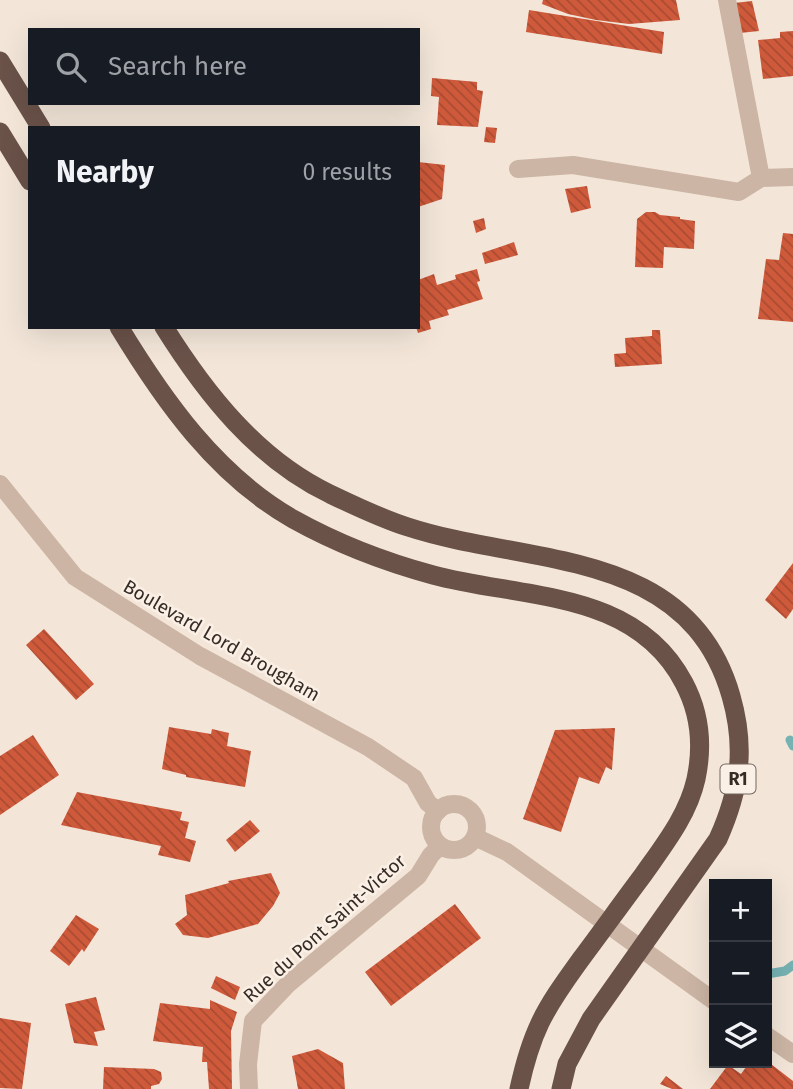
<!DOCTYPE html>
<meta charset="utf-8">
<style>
:root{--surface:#171b24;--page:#242831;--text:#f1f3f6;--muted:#9ea1a6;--line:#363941}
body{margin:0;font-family:"Fira Sans",sans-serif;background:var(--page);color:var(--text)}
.controls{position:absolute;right:21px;bottom:21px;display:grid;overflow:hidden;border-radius:0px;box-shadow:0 7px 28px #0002}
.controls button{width:63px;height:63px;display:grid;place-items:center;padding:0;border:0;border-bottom:2px solid var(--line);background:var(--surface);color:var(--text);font:35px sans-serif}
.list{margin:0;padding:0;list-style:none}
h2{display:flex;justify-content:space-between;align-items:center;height:91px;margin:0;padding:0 28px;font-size:30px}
h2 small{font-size:23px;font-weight:400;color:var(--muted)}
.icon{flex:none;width:38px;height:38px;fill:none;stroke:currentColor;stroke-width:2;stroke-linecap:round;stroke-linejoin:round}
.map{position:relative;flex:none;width:793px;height:1089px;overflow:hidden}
.search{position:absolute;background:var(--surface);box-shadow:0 7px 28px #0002;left:28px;top:28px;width:392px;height:77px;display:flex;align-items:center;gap:18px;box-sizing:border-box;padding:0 24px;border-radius:0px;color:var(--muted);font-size:26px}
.panel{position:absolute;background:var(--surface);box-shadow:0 7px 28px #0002;left:28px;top:126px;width:392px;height:203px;border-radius:0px}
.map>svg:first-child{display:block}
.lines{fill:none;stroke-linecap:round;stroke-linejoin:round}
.stream{stroke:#76b2b2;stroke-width:9}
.building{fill:url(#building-back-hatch)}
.minor{stroke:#ccb5a4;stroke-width:18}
.trunk{stroke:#6a5249;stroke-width:19}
.labels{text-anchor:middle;stroke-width:5;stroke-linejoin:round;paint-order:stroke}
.shield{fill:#fbf0e5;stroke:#72665f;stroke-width:2}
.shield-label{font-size:18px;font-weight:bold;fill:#372b26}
.street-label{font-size:19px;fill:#372b26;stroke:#fbf0e5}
</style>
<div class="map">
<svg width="793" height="1089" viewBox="0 0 793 1089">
<defs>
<pattern id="building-back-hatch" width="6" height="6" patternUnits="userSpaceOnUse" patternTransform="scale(1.75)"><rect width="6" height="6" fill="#cf5a3b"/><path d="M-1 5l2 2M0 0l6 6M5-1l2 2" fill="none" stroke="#a94b31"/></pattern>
</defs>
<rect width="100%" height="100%" fill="#f3e6d9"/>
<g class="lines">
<g class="stream">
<path d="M 790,740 L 793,746"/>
<path d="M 767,974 L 785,971 L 793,965"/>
</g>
</g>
<g class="building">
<path d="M 543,0 L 676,0 L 680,20 L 629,24 L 596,20 L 568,14 L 542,4 Z"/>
<path d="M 752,1 L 759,31 L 740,33 L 734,3 Z"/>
<path d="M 529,10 L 664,32 L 662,54 L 526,32 Z"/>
<path d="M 793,31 L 793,76 L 763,79 L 758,40 L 780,38 L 780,32 Z"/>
<path d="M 432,78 L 477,82 L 477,90 L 483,91 L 478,127 L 437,125 L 439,97 L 431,96 Z"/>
<path d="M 486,127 L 497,128 L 495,143 L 484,142 Z"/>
<path d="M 418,162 L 445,165 L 442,199 L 418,207 Z"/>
<path d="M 587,186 L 591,208 L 571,213 L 565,189 Z"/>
<path d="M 646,212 L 655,212 L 660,215 L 680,217 L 680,219 L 695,221 L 694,249 L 664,247 L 663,268 L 635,267 L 637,219 Z"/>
<path d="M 484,218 L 486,229 L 476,233 L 473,221 Z"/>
<path d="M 783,233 L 793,234 L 793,322 L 758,319 L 766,259 L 779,260 Z"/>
<path d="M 514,242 L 518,255 L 485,264 L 482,253 Z"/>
<path d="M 477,269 L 480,281 L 477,282 L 483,299 L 447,310 L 449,315 L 429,321 L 431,329 L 418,333 L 416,327 L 418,327 L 418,280 L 434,274 L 437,285 L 456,279 L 455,275 Z"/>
<path d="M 652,330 L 660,330 L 662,364 L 615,367 L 614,354 L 626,353 L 625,338 L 652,336 Z"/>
<path d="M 793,563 L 793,609 L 786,619 L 765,600 Z"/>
<path d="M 44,629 L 94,684 L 76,700 L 26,645 Z"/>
<path d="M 169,727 L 211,734 L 212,729 L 229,733 L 227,746 L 251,751 L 245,787 L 186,777 L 186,775 L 162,769 Z"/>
<path d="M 615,728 L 612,770 L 606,767 L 599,784 L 579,777 L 561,832 L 523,819 L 555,730 Z"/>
<path d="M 33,735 L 59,775 L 0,815 L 0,756 Z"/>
<path d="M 77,792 L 182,812 L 180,820 L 189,822 L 185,838 L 196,841 L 190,862 L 158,855 L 161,846 L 61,825 Z"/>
<path d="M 250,820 L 260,831 L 235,852 L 226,840 Z"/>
<path d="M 271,873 L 280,893 L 273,906 L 258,924 L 208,938 L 183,935 L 175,924 L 187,915 L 185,895 L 229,883 L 228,881 Z"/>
<path d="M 455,904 L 481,938 L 391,1006 L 365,972 Z"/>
<path d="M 76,915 L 99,929 L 84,952 L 82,949 L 69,966 L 50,951 Z"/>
<path d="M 216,976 L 240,987 L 235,1000 L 211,988 Z"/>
<path d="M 96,997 L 105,1030 L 94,1032 L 98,1046 L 74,1043 L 65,1004 Z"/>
<path d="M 210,1000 L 237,1012 L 231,1031 L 232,1089 L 209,1089 L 207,1062 L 202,1062 L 203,1047 L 153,1041 L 160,1003 L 210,1009 Z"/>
<path d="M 0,1018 L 31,1023 L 22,1089 L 0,1088 Z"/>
<path d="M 318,1049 L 343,1063 L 345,1089 L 298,1089 L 292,1056 Z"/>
<path d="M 767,1061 L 793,1081 L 793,1089 L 710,1089 L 728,1065 L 741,1074 L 749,1063 Z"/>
<path d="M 104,1067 L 154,1069 L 161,1072 L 162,1079 L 159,1084 L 151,1086 L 151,1089 L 103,1089 Z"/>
<path d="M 666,1076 L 683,1089 L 672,1089 L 660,1084 Z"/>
</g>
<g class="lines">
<g class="minor">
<path d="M 727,0 L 761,178 L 793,177"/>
<path d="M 518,169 L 573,165 L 739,192 L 761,178"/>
<path d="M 0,484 L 75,577 L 200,656 L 368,747 L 414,778 L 428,803 L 438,811"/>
<circle cx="454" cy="827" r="23"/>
<path d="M 475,837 L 507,852 L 714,1001"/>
<path d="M 767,1036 L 793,1054"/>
<path d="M 249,1089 L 248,1064 L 253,1021 L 288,984 L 418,876 L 431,855 L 440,846"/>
</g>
<g class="trunk">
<path d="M 0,61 L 41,128"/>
<path d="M 0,132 L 30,181"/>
<path d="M 119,327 C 164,401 216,475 293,519 C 336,543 385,562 433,575 C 522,599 635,589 684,683 C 700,713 703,746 696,779 C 688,815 664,845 643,875 C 622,903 602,931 581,959 C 566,980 551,1000 540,1023 C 530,1044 524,1066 519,1089"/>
<path d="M 164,327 C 206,394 257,459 330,494 C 355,506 382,519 408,527 C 527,566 688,546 731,696 C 746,748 740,790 718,839 L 591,1019 L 567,1064 L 561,1089"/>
</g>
</g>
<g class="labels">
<rect class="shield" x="720.5" y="764.5" width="35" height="29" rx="5"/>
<g class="shield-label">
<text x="738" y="785">R1</text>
</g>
<g class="street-label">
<text transform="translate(222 640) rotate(30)" y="7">Boulevard Lord Brougham</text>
<text transform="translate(324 928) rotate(-42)" y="7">Rue du Pont Saint-Victor</text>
</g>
</g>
</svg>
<div class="controls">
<button>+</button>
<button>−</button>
<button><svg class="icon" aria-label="layers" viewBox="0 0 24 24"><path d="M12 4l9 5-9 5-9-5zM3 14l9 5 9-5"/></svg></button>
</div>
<div class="search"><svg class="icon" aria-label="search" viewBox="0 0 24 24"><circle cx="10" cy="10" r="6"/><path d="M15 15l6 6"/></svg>Search here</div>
<section class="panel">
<h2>Nearby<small>0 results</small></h2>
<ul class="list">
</ul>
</section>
</div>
